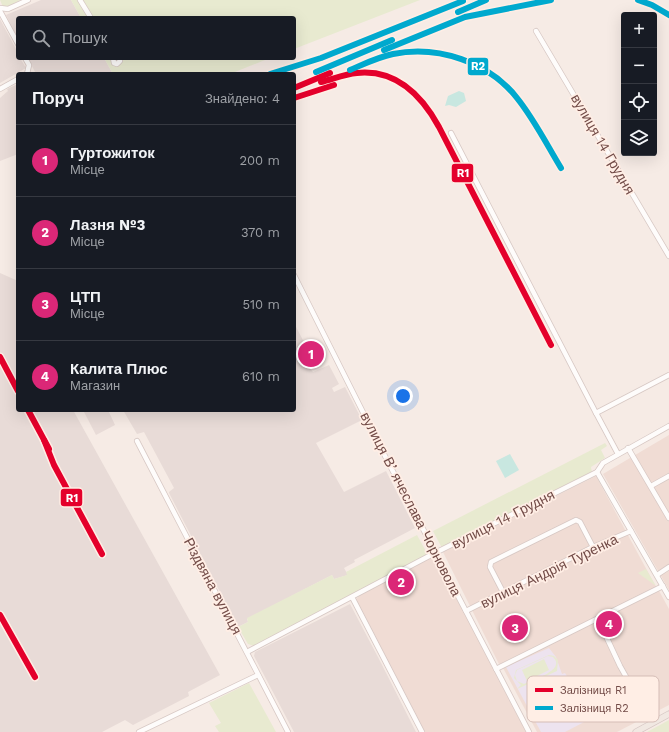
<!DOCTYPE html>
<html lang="uk">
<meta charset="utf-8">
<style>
:root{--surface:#171b24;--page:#242831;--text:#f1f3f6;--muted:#9ea1a6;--line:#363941;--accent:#db2777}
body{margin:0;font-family:"Work Sans",sans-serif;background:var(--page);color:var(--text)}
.controls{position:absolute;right:12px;top:12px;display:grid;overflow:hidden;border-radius:4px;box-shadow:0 4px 16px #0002}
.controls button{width:36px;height:36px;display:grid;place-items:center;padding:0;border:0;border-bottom:1px solid var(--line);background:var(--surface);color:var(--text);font:20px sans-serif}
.you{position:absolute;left:403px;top:396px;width:14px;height:14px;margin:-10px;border:3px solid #fff;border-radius:50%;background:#1a73e8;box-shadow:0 0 0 6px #1a73e833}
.badge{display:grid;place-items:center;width:26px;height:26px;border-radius:50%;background:var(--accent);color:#fff;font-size:13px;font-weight:700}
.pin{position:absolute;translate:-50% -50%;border:2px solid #fff;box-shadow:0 1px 4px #0006}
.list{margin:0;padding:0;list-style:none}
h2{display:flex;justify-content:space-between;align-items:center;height:52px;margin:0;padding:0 16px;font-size:17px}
h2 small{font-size:13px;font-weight:400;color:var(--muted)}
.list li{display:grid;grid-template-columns:26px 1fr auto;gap:12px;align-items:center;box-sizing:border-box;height:72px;padding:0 16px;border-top:1px solid var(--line)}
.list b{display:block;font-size:15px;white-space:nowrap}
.list p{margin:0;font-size:13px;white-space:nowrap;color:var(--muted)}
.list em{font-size:13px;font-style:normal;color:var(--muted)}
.icon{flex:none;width:22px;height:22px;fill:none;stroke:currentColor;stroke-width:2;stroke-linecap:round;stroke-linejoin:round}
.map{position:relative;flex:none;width:669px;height:732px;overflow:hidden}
.search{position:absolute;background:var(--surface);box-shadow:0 4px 16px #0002;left:16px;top:16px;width:280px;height:44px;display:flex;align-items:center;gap:10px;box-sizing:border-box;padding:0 14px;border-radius:4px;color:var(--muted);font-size:15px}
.panel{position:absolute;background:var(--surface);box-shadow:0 4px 16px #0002;left:16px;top:72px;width:280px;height:340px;border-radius:4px}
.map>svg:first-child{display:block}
.residential{fill:#f0dcd4}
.industrial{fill:#e8dbd7}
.education{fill:#ede3ef}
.green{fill:#e8ead0;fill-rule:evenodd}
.water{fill:#c8e7e0}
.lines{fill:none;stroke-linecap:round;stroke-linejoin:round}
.minor-casing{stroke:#d7c8c4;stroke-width:6}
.major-casing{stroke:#d5c6c3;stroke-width:7}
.minor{stroke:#fefcfb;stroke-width:4.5}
.major{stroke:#f1e8e2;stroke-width:5.5}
.rail-1-casing{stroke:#ffeee5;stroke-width:9}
.rail-2-casing{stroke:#ffeee5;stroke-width:9}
.rail-1{stroke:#e4002b;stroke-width:6}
.rail-2{stroke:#00a9ce;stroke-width:6}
.labels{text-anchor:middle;stroke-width:3.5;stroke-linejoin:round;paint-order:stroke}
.street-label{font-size:14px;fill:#724b47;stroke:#ffeee5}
.key{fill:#ffeee5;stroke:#d5bdb6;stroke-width:1}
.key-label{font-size:11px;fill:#724b47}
.line-badge{stroke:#ffeee5;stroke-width:1.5}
.badge-label{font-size:11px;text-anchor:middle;font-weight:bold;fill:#fff}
</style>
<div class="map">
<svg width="669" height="732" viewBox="0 0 669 732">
<rect width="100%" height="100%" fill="#f6ebe5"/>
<g class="residential">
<path d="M 669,435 L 669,590 L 603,474 Z"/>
<path d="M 596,476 L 656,587 L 500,666 L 443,552 Z"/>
<path d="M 432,557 L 436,557 L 438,561 L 526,732 L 423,732 L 355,600 L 361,594 Z"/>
<path d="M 658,589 L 669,609 L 669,705 L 617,732 L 537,732 L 502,666 Z"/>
</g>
<g class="industrial">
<path d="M 41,0 L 71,0 L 81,18 L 18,18 L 18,39 L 6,15 Z"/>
<path d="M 0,19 L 18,53 L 18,58 L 20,58 L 26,68 L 0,83 Z"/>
<path d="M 28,58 L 104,58 L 113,74 L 36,74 Z"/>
<path d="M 18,84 L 18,154 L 0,161 L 0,98 L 8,91 L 7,89 Z"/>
<path d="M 0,273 L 18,281 L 18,410 L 73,410 L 220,675 L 188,692 L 189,696 L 133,725 L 125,720 L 102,732 L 0,732 Z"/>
<path d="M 294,323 L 306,346 L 303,347 L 306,352 L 301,355 L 304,362 L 313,372 L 329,365 L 339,384 L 332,388 L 334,392 L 345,387 L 362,420 L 316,443 L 344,492 L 386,471 L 415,528 L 354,560 L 355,562 L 344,568 L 348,575 L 334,579 L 332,575 L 247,619 L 248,622 L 238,627 L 169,493 L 169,492 L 174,488 L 144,432 L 137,434 L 123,410 L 294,410 Z"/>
<path d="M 83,410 L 108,410 L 115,425 L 96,435 Z"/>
<path d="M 350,604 L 379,659 L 416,732 L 294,732 L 254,656 L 255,652 Z"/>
</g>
<path class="education" d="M 549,648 L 556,657 L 562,674 L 565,673 L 572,684 L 572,687 L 568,689 L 586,721 L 565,732 L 541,732 L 506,667 Z"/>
<g class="green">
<path d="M 0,0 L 20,0 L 4,9 Z"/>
<path d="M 71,0 L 420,0 L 294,49 L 294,18 L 81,18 Z"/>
<path d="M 104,58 L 270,58 L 230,74 L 113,74 Z"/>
<path d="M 605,443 L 607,446 L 601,450 L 605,458 L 591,467 L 592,473 L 442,548 L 433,531 Z"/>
<path d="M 417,535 L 428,555 L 254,646 L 248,644 L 238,627 L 248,622 L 247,618 L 332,575 L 334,579 L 347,575 L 346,572 Z"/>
<path d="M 646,569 L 656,586 L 638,573 L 642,571 L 643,574 L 642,571 Z"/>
<path d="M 549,655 L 554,656 L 558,660 L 557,671 L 517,689 L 521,685 L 514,678 L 516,670 ZM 548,656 L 553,657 C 567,670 532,680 524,684 L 517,681 L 515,675 L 517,670 Z"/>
<path d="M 544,659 L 549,670 L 527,681 L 522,670 Z"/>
<path d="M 249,683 L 276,732 L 219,732 L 215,726 L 221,723 L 209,703 Z"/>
<path d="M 669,720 L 669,732 L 647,732 Z"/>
</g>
<g class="water">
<path d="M 459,91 L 464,93 L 466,101 L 456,107 L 449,105 L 445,106 L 448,96 Z"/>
<path d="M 510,454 L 519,470 L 505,478 L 496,461 Z"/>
</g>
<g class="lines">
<defs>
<g id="minor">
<path d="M 80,0 L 91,18"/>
<path d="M 0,8 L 8,9 L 28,0"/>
<path d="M 0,11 L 18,44"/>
<path d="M 536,31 L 669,256"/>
<path d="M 25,58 L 29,65 L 27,74"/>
<path d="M 113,58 L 114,63 L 117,64 L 120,61 L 119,58"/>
<path d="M 0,89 L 18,79"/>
<path d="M 451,133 L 596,413 L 669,375"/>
<path d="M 294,275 L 386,458 L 529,732"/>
<path d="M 596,413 L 618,454"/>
<path d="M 137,441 L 288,732"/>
<path d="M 628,448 L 669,518"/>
<path d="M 597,472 L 669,597"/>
<path d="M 651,486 L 669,476"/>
<path d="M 657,575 L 669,567"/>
<path d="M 503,592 L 490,567 L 491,562 L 576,520 L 580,522 L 593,547"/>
<path d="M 352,597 L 422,732"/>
<path d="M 466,611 L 593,547 L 631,531"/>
<path d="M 598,619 L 620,666 L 652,723"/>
<path d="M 247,652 L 431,555 L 597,472 L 603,463 L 669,426"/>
<path d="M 496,669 L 663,586"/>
<path d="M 139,732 L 258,675"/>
</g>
<path id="major" d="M 636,732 L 669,714"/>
</defs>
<use href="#minor" class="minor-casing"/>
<use href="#major" class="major-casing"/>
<use href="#minor" class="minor"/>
<use href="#major" class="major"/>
<defs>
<g id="rail-1">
<path d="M 321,82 C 333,79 345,74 357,73 C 396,69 422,96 439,127 L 551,345"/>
<path d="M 294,88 L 330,73"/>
<path d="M 294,98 L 334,85"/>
<path d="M 0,357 L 18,391"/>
<path d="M 28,410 L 49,449"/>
<path d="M 44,440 L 54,465 L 102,554"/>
<path d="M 0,615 L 35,677"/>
</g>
<g id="rail-2">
<path d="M 638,0 L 652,5 L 669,15"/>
<path d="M 458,12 L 486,0"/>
<path d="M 384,50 L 465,17 L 551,0"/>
<path d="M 350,70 C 364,64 378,57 393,54 C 438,45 489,62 517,98 C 534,119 547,145 561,168"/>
<path d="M 316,72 L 392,40"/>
<path d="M 270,74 L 321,58 L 463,1"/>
</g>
</defs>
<use href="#rail-1" class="rail-1-casing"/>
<use href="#rail-2" class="rail-2-casing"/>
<use href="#rail-1" class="rail-1"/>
<use href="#rail-2" class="rail-2"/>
</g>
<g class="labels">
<g class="street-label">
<text transform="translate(603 144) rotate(60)" y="5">вулиця 14 Грудня</text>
<text transform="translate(411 504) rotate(63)" y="5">вулиця Вʼячеслава Чорновола</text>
<text transform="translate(503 519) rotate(-27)" y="5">вулиця 14 Грудня</text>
<text transform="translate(549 571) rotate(-26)" y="5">вулиця Андрія Туренка</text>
<text transform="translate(213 586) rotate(62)" y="5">Різдвяна вулиця</text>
</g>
</g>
<rect x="527" y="676" width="132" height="46" rx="6" class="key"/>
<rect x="535" y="688" width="18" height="4" fill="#e4002b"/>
<rect x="535" y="706" width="18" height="4" fill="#00a9ce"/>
<g class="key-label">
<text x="560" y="694">Залізниця R1</text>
<text x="560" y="712">Залізниця R2</text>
</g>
<g class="line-badge">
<rect x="467" y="57" width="22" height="19" rx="4" fill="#00a9ce"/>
<rect x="451" y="163" width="23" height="20" rx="4" fill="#e4002b"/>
<rect x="60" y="488" width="23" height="19" rx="4" fill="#e4002b"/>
</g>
<g class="badge-label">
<text x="478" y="70">R2</text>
<text x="463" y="177">R1</text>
<text x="72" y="502">R1</text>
</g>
</svg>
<div class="controls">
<button>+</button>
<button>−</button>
<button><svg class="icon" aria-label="locate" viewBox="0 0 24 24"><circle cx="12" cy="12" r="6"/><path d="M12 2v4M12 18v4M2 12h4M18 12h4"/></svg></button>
<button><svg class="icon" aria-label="layers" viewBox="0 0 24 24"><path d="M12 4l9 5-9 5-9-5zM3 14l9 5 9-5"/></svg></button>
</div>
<div class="you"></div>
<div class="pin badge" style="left:311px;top:354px">1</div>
<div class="pin badge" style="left:401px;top:582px">2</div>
<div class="pin badge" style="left:515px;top:628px">3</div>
<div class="pin badge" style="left:609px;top:624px">4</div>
<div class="search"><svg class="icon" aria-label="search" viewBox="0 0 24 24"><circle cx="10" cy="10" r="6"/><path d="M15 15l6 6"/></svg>Пошук</div>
<section class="panel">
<h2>Поруч<small>Знайдено: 4</small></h2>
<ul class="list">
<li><span class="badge">1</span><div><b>Гуртожиток</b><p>Місце</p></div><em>200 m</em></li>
<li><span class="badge">2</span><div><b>Лазня №3</b><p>Місце</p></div><em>370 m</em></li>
<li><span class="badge">3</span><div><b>ЦТП</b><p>Місце</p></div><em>510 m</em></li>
<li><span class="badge">4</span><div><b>Калита Плюс</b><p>Магазин</p></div><em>610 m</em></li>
</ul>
</section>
</div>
